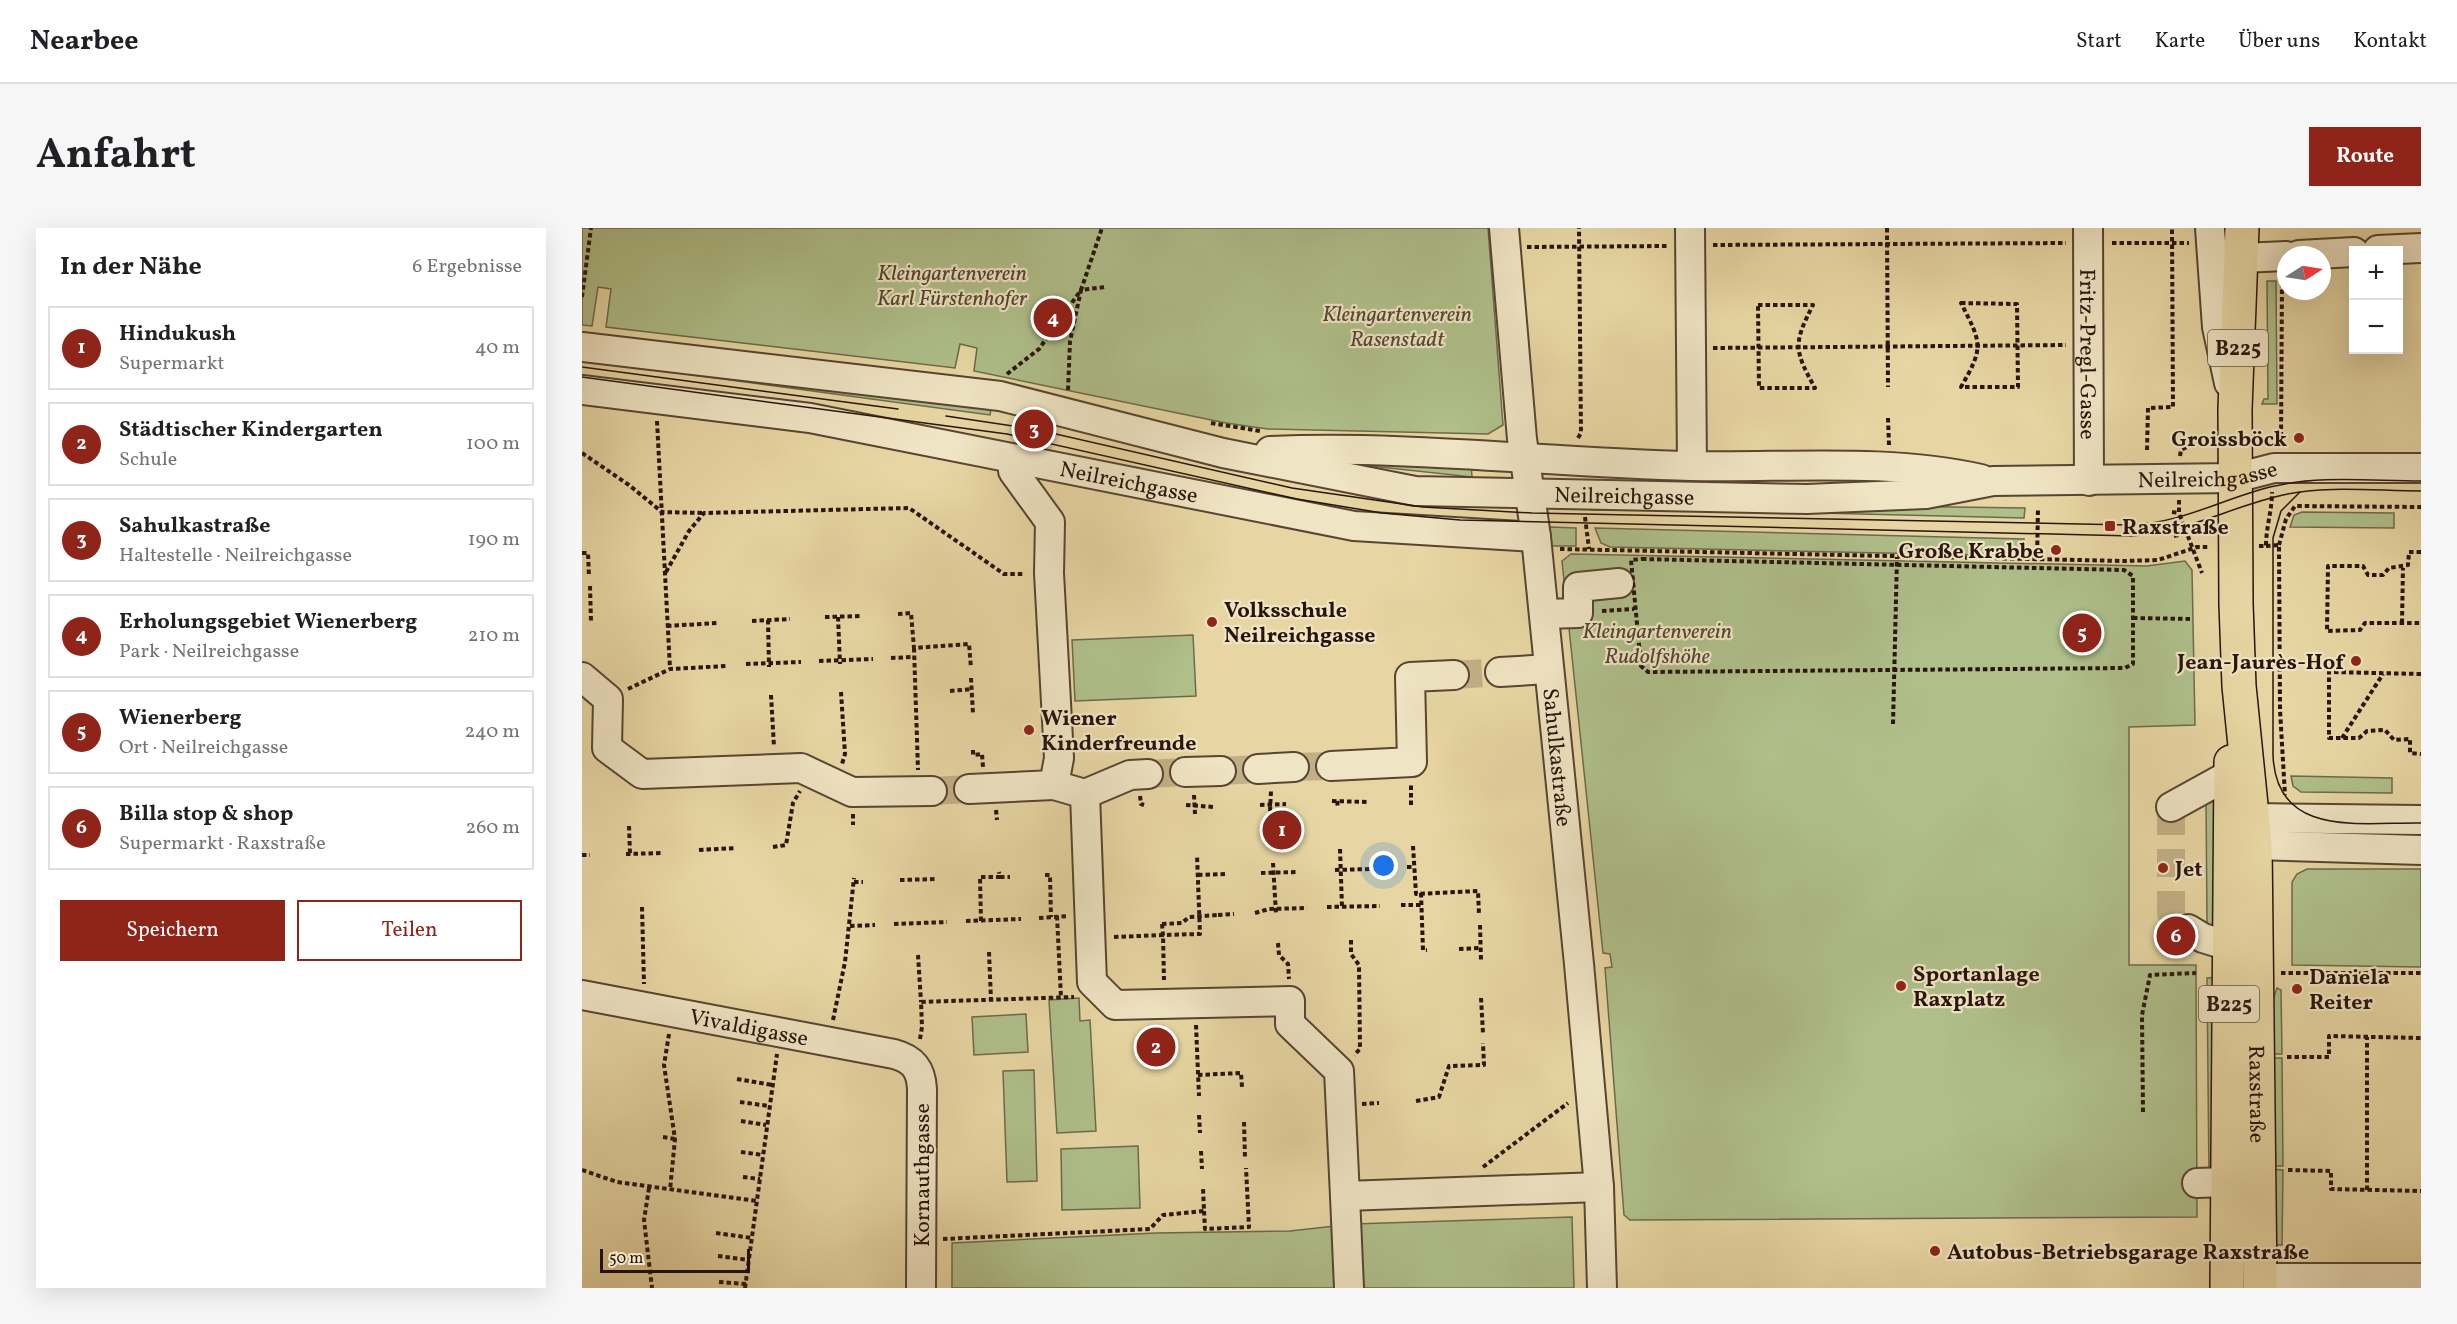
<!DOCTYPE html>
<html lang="de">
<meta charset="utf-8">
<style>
:root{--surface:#fff;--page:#f6f6f6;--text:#202124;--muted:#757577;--line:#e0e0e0;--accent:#8f2418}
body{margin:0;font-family:Vollkorn,serif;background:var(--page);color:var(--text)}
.controls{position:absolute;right:18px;top:18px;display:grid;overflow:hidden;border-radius:0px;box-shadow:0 6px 24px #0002}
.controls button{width:54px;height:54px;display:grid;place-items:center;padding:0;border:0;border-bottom:2px solid var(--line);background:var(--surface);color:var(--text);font:30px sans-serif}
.compass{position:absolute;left:1695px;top:18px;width:54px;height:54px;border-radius:50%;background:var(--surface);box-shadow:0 6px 24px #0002;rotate:78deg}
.scale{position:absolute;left:18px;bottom:15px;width:150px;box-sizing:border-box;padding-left:6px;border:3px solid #29140c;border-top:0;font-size:16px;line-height:21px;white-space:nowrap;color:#29140c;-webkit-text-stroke:4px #efe4c3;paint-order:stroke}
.you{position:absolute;left:802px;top:638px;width:21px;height:21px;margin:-15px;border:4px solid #fff;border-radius:50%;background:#1a73e8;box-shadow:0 0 0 9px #1a73e833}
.badge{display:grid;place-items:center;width:39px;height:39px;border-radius:50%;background:var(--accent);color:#fff;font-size:20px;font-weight:700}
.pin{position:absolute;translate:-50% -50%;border:3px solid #fff;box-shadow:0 2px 6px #0006}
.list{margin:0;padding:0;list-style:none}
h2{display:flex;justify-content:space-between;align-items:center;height:78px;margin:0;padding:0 24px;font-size:26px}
h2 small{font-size:20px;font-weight:400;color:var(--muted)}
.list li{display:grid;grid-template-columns:39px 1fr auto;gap:18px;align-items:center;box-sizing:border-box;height:84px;margin:0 12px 12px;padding:0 12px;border:2px solid var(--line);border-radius:0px}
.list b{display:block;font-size:22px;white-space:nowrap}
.list p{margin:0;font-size:20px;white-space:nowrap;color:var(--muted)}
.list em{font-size:20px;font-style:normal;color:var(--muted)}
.actions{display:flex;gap:12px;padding:18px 24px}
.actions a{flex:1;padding:14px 0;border:2px solid var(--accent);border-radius:0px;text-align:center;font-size:21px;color:var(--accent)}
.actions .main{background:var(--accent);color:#fff}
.map{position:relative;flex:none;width:1839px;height:1060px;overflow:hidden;border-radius:0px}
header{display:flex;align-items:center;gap:36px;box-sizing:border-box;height:84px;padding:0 30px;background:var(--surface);border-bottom:2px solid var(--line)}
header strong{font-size:28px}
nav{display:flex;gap:33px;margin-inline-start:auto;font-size:21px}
.intro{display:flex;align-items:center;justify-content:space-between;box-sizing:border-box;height:144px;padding:0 36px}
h1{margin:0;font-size:42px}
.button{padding:15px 27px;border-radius:0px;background:var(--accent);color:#fff;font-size:21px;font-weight:700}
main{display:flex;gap:36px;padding:0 36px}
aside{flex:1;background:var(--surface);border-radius:0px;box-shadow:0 6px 24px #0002}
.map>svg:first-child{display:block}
.green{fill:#afbf8a;stroke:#6c6a4b;stroke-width:1.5}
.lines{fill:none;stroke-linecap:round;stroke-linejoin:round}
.minor-tunnel{stroke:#c1af85;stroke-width:28;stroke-dasharray:28 14;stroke-linecap:butt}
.minor-casing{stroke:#584432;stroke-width:32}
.major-casing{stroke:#29140c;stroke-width:36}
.path{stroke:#29140c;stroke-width:4;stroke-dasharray:4.5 3;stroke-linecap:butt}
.minor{stroke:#efe4c3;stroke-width:28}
.major{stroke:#e7d6a3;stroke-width:33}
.tram{stroke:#29140c;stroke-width:1.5}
.path-bridge{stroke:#29140c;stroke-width:4;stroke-dasharray:4.5 3;stroke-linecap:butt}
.poi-dot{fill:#8f2418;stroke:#efe4c3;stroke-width:2}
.labels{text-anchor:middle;stroke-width:4.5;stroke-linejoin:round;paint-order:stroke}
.shield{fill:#efe4c3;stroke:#645243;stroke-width:1.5}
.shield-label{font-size:21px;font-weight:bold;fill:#29140c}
.park-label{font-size:22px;font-style:italic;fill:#514732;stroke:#efe4c3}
.street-label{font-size:22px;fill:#29140c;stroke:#efe4c3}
.poi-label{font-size:22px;font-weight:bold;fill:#29140c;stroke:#efe4c3;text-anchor:start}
</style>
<header>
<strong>Nearbee</strong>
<nav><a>Start</a><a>Karte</a><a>Über uns</a><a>Kontakt</a></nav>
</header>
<div class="intro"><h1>Anfahrt</h1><a class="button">Route</a></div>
<main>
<aside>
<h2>In der Nähe<small>6 Ergebnisse</small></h2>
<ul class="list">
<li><span class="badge">1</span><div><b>Hindukush</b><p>Supermarkt</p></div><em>40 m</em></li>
<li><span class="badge">2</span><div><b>Städtischer Kindergarten</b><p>Schule</p></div><em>100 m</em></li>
<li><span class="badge">3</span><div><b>Sahulkastraße</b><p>Haltestelle · Neilreichgasse</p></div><em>190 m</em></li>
<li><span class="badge">4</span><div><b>Erholungsgebiet Wienerberg</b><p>Park · Neilreichgasse</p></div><em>210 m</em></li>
<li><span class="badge">5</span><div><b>Wienerberg</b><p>Ort · Neilreichgasse</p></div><em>240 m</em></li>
<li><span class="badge">6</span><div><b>Billa stop &amp; shop</b><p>Supermarkt · Raxstraße</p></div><em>260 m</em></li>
</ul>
<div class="actions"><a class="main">Speichern</a><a>Teilen</a></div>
</aside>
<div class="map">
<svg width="1839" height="1060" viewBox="0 0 1839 1060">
<rect width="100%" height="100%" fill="#e7d6a3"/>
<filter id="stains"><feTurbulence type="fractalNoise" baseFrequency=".00333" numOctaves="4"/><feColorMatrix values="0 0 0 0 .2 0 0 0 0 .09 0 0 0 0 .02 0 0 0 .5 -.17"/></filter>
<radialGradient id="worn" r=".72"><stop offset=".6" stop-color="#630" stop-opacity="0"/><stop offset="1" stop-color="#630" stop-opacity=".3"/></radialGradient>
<g class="green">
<path d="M 0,0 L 906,0 L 921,197 L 906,206 L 686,201 L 644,195 L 392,143 L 395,120 L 378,116 L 373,140 L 24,99 L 29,61 L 16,59 L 10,98 L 0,97 Z"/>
<path d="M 1685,53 L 1694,53 L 1695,176 L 1680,176 L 1682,171 L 1686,171 Z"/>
<path d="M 66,138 L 409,181 L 408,187 L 67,141 Z"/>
<path d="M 751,234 L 889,235 L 890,249 Z"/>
<path d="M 1009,274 L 1443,280 L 1442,290 L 1026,280 L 1025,282 L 1009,282 Z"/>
<path d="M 1720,284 L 1812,285 L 1812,300 L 1708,299 L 1712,287 Z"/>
<path d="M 968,299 L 994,300 L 994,318 L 970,318 Z"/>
<path d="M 1013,300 L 1442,311 L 1442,328 L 1028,319 L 1019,315 Z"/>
<path d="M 989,326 L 1565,338 L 1603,333 L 1610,342 L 1613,497 L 1547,499 L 1547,737 L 1614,737 L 1615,989 L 1048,992 L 1042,987 L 1023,740 L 1030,739 L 1028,726 L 1021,725 L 980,333 Z"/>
<path d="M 611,407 L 614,468 L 493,473 L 490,412 Z"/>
<path d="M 1709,548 L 1810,550 L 1810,565 L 1719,564 L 1711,558 Z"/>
<path d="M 1634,565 L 1636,704 L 1625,696 L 1624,573 Z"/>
<path d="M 1725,641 L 1839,641 L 1839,739 L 1710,737 L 1710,654 L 1715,646 Z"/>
<path d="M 1637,749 L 1637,948 L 1627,948 L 1625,750 Z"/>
<path d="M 1695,760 L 1699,762 L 1700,826 L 1687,826 L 1689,778 Z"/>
<path d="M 497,770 L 498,793 L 508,792 L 514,903 L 475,905 L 467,772 Z"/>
<path d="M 444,786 L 446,824 L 392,827 L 390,789 Z"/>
<path d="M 1686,830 L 1700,830 L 1701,938 L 1687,938 Z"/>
<path d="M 452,842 L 455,953 L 425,954 L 421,843 Z"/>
<path d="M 556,918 L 558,980 L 480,982 L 479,921 Z"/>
<path d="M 1687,941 L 1701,942 L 1700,1017 L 1688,1017 Z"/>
<path d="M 990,989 L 992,1060 L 370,1060 L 370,1015 L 574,1005 L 708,1003 L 771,996 Z"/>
</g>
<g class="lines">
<g class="minor-tunnel">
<path d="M 872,447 L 918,444"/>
<path d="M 712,539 L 749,538"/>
<path d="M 639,543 L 676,541"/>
<path d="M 566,546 L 603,544"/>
<path d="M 350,563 L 387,561"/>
<path d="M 1589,579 L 1589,685 L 1606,701"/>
</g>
<defs>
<g id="minor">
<path id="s1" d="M 922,0 L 940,211 L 954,309 L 997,736 L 1017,959 L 1020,1060"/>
<path d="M 1108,0 L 1110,238"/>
<path id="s2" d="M 1506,0 L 1507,253"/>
<path d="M 1628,0 L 1635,99 L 1647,155"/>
<path d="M 1796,22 L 1839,20"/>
<path d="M 1717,27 L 1772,24"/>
<path d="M 1660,30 L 1704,28"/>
<path id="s3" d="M 0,119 L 418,168 L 641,225 L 833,263 L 1225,271 L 1344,266 L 1411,253 L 1653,250 L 1692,240 L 1839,240"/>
<path id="s4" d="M 0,162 L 228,190 L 772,298 L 954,309"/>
<path d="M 688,223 C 829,217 969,235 1109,238 C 1206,240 1304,230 1399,251"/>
<path d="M 433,231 L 431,243 L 468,294 L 467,345 L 477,530 L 472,557 L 503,566 L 510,754 L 533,777 L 708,773 L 708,796 L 757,843 L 763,968 L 1017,959"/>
<path d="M 962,386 L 996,385 L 996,359 L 1037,355"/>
<path d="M 918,444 L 967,441"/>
<path d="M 0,449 L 26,471 L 25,520 L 60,546 L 219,540 L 270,564 L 350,563"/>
<path d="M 749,538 L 830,534 L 828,449 L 872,447"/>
<path d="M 676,541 L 712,539"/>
<path d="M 603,544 L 639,543"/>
<path d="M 387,561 L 472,557"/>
<path d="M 503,566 L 548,547 L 566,546"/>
<path d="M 1589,579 L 1647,547"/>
<path d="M 1672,590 L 1839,592"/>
<path d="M 1673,617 L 1839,622"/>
<path d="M 1606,701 L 1621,710 L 1647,718"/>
<path id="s5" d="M 0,767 L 312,826 C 331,831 339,841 340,861 L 339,1060"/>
<path d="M 1615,955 L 1645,954"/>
<path d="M 763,968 L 767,1060"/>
<path d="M 1678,1050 L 1839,1050"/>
</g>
<g id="major">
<path id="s6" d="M 1660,0 L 1653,181 L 1654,376 L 1657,458 L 1673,617 L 1678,1060"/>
<path d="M 1645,1060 L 1649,534"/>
</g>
</defs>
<use href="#minor" class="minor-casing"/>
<use href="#major" class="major-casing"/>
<g class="path">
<path d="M 1305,0 L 1306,159"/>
<path d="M 1530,15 L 1607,15"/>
<path d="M 1131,17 L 1484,15"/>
<path d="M 945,19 L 1085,18"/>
<path d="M 0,69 L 9,0"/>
<path d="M 1379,75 L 1435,76 L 1436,159 L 1379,159 C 1402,119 1400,116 1379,75 Z"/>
<path d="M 1176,77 L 1231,77 C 1211,116 1212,122 1233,160 L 1177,160 Z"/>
<path d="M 1131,120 L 1484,117"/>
<path d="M 425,146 L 457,121 L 499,62 L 520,0"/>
<path d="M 486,162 L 488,113 L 499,62 L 523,59"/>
<path d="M 1306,190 L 1307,217"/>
<path d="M 75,193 L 88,441"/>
<path d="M 629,195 L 678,203"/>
<path d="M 996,210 L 999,205 L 997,0"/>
<path d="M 1699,216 L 1700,50"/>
<path d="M 1565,222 L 1566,180 L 1591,179 L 1590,0"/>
<path d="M 0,225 L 47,257 L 80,284 L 121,285"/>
<path d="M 1598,228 L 1599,222 L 1612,215 L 1628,215"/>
<path d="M 1597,272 L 1597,285 L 1620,345"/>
<path d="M 1590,284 L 1597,285"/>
<path d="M 1003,289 L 1007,321"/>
<path d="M 1592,308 L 1605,305"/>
<path d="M 1697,317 L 1704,291 L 1713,278 L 1839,279"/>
<path d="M 1677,318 L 1684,318 C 1684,299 1690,283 1690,264"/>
<path d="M 1684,318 L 1697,317 L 1698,482 L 1703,567"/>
<path d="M 978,321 L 1542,333 L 1576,332 L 1615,319 L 1628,319"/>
<path d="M 1839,324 L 1827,324 L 1826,337 L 1807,340 L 1801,347 L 1786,347 L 1781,338 L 1746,338 L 1745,403 L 1778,402 L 1783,395 L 1839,395"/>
<path d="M 0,325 L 6,325 L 7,349"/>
<path d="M 1060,331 L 1542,342 L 1551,348 L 1551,436 L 1543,440 L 1066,444 L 1059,438 L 1049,332 Z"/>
<path d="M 1455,332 L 1456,280"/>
<path d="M 84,344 L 107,303 L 122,285 L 327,280 L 422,346 L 443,346"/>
<path d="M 8,358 L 9,394"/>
<path d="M 1020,383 L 1052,381"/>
<path d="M 316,386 L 329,385 L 332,420 L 387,416 L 389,440"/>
<path d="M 243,389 L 280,388"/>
<path d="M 256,389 L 258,436"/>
<path d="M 1551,390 L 1611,391"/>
<path d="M 186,392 L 187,439"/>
<path d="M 170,393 L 208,391"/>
<path d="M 1820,395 L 1821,340"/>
<path d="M 85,398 L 135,395"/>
<path d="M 332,420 L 336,542"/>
<path d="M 309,430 L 331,429"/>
<path d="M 237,433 L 291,431"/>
<path d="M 164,436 L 219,434"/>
<path d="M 1839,446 L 1747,444 L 1747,510 L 1777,510 L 1785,503 L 1803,502 L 1812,512 L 1828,511 L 1828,525 L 1839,526"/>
<path d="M 389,450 L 391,486"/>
<path d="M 46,461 L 88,441 L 145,438"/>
<path d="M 368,463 L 390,461"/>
<path d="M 259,464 L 263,526 L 260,536"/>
<path d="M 189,467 L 192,519"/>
<path d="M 1311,496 L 1315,329"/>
<path d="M 1760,510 L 1801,446"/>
<path d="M 391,522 L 391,527 L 400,526 L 401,539"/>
<path d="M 612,567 L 613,586"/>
<path d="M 558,568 L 559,576 L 562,577"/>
<path d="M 750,573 L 786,574"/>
<path d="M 755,573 L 756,580"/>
<path d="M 604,577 L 632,579"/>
<path d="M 678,577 L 704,576"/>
<path d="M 829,577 L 829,556"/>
<path d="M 414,582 L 415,592"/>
<path d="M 688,583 L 689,563"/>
<path d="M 271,586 L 271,597"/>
<path d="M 47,598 L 48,626"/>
<path d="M 831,618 L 834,666 L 896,663 L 897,687"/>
<path d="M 191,619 L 204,617 L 211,575 L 218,563"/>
<path d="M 758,621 L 760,679"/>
<path d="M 117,622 L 154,620"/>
<path d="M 44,626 L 81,625"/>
<path d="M 0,627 L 8,627"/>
<path d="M 691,635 L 694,686"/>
<path d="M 825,639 L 832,639"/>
<path d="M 753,642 L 788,641"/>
<path d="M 679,645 L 715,644"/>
<path d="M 463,647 L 468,647 L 469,689"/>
<path d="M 616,647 L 643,646"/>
<path d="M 418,649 L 428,649"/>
<path d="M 318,652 L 355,651"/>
<path d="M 272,654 L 281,654"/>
<path d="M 839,665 L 841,722 L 845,722"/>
<path d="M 819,677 L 839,677"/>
<path d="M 60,679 L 62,756"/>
<path d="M 745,679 L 798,678"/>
<path d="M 673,685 L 687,681 L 725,680"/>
<path d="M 636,687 L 652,686"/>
<path d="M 475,688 L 479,770"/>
<path d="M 457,690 L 486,688"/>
<path d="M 384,693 L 439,691"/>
<path d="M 399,693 L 398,649 L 418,649 L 417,644"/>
<path d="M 312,696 L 365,694"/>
<path d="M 580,696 L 581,707 L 618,706 L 615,627"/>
<path d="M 898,697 L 899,733"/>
<path d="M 268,698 L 293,697"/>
<path d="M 532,709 L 581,707 L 582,752"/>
<path d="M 769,712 L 769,726 L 777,737 L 778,821 L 772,827"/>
<path d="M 696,715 L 697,727 L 706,736 L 707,751"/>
<path d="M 877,721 L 898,720"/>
<path d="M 407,724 L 409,772"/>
<path d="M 336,727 L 339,774"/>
<path d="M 1699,745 L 1839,745"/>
<path d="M 899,770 L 901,805"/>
<path d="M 251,792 L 263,734 L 272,650"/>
<path d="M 614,797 L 617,868"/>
<path d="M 87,806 L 82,837 L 93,911 L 88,962"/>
<path d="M 338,811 L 340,799 L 339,774 L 492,769"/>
<path d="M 1705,829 L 1747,829 L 1747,808 L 1839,810"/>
<path d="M 616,847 L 659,845 L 660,859"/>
<path d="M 155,851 L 190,857"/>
<path d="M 834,873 L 857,869 L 867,838 L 902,837 L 901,815"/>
<path d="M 158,874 L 187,878"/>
<path d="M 780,876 L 797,875"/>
<path d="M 1561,884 L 1560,787 L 1568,747 L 1614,745"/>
<path d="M 617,887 L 618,905"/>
<path d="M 159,893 L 184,897"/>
<path d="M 662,894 L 663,930"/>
<path d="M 81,909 L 93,911"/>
<path d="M 619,923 L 620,941"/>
<path d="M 159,924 L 181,927"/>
<path d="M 901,939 L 986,875"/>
<path d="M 0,942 L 35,954 L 175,973"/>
<path d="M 1706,942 L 1749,943 L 1749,961 L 1839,963"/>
<path d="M 161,949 L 178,951"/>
<path d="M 67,960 L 62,992 L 70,1060"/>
<path d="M 1785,962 L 1785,809"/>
<path d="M 622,983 L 623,1001 L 667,999 L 664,940"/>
<path d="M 134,1005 L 170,1010"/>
<path d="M 361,1011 L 568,1001 L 581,987 L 622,983 L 621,960"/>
<path d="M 136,1028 L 167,1032"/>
<path d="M 137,1054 L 164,1056"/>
<path d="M 163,1060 L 195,826"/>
</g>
<use href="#minor" class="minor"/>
<use href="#major" class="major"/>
<g class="tram">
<path d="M 0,139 L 316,181"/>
<path d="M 0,149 L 425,206 L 715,271 L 800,285 L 878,292 L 1550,308 C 1607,304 1647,279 1701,267 C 1745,257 1794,263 1839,263"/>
<path d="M 364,188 L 452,201 L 710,260 L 841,279 L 950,285 L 1547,297 C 1601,295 1637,272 1688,259 C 1737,247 1789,253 1839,253"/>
<path d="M 1718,264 L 1699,283 L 1691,310 L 1691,527 C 1694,611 1780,594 1839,595"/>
</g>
<path class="path-bridge" d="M 580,696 L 600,695 L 607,689 L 636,687"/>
</g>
<g class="poi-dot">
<circle cx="1717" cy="210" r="6"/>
<rect x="1522" y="292" width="12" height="12" rx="3"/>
<circle cx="1474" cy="322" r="6"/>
<circle cx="630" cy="394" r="6"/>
<circle cx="1774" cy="433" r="6"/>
<circle cx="447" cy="502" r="6"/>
<circle cx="1581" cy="640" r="6"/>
<circle cx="1319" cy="758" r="6"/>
<circle cx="1715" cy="761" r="6"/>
<circle cx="1353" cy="1023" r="6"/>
</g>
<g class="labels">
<g class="shield">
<rect x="1626" y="102" width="60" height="36" rx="4.5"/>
<rect x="1617" y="758" width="60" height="36" rx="4.5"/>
</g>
<g class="shield-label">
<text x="1656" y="127">B225</text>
<text x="1647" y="783">B225</text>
</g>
<g class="park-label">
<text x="370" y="52">Kleingartenverein<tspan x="370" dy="25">Karl Fürstenhofer</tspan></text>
<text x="815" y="93">Kleingartenverein<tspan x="815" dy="25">Rasenstadt</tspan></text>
<text x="1075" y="410">Kleingartenverein<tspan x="1075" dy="25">Rudolfshöhe</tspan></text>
</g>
<g class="street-label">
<text dy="8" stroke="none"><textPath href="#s2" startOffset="126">Fritz-Pregl-Gasse</textPath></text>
<text dy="8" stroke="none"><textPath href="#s3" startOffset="1641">Neilreichgasse</textPath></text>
<text dy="8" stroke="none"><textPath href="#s4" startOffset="555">Neilreichgasse</textPath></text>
<text dy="8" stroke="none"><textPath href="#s3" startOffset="1056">Neilreichgasse</textPath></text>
<text dy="8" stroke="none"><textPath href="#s1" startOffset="532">Sahulkastraße</textPath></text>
<text dy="8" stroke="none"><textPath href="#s5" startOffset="170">Vivaldigasse</textPath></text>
<text dy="8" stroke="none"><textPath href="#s6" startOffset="867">Raxstraße</textPath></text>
<text transform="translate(339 947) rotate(-90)" y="8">Kornauthgasse</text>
</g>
<g class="poi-label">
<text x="1705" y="218" text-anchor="end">Groissböck</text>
<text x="1540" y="306">Raxstraße</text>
<text x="1462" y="330" text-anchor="end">Große Krabbe</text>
<text x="642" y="389">Volksschule<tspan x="642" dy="25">Neilreichgasse</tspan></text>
<text x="1762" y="441" text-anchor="end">Jean-Jaurès-Hof</text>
<text x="459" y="497">Wiener<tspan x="459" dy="25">Kinderfreunde</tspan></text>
<text x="1593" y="648">Jet</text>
<text x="1331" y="753">Sportanlage<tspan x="1331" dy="25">Raxplatz</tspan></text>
<text x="1727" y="756">Daniela<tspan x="1727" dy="25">Reiter</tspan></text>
<text x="1365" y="1031">Autobus-Betriebsgarage Raxstraße</text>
</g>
</g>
<rect width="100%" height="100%" filter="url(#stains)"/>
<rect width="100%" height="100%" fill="url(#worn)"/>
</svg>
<div class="controls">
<button>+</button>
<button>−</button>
</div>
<svg class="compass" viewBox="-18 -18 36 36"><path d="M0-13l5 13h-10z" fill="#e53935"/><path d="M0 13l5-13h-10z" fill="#757577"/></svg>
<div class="scale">50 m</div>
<div class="you"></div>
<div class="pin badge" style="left:700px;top:602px">1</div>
<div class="pin badge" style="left:574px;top:819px">2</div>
<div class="pin badge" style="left:452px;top:201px">3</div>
<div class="pin badge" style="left:471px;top:90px">4</div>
<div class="pin badge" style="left:1500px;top:405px">5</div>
<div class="pin badge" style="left:1594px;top:708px">6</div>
</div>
</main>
